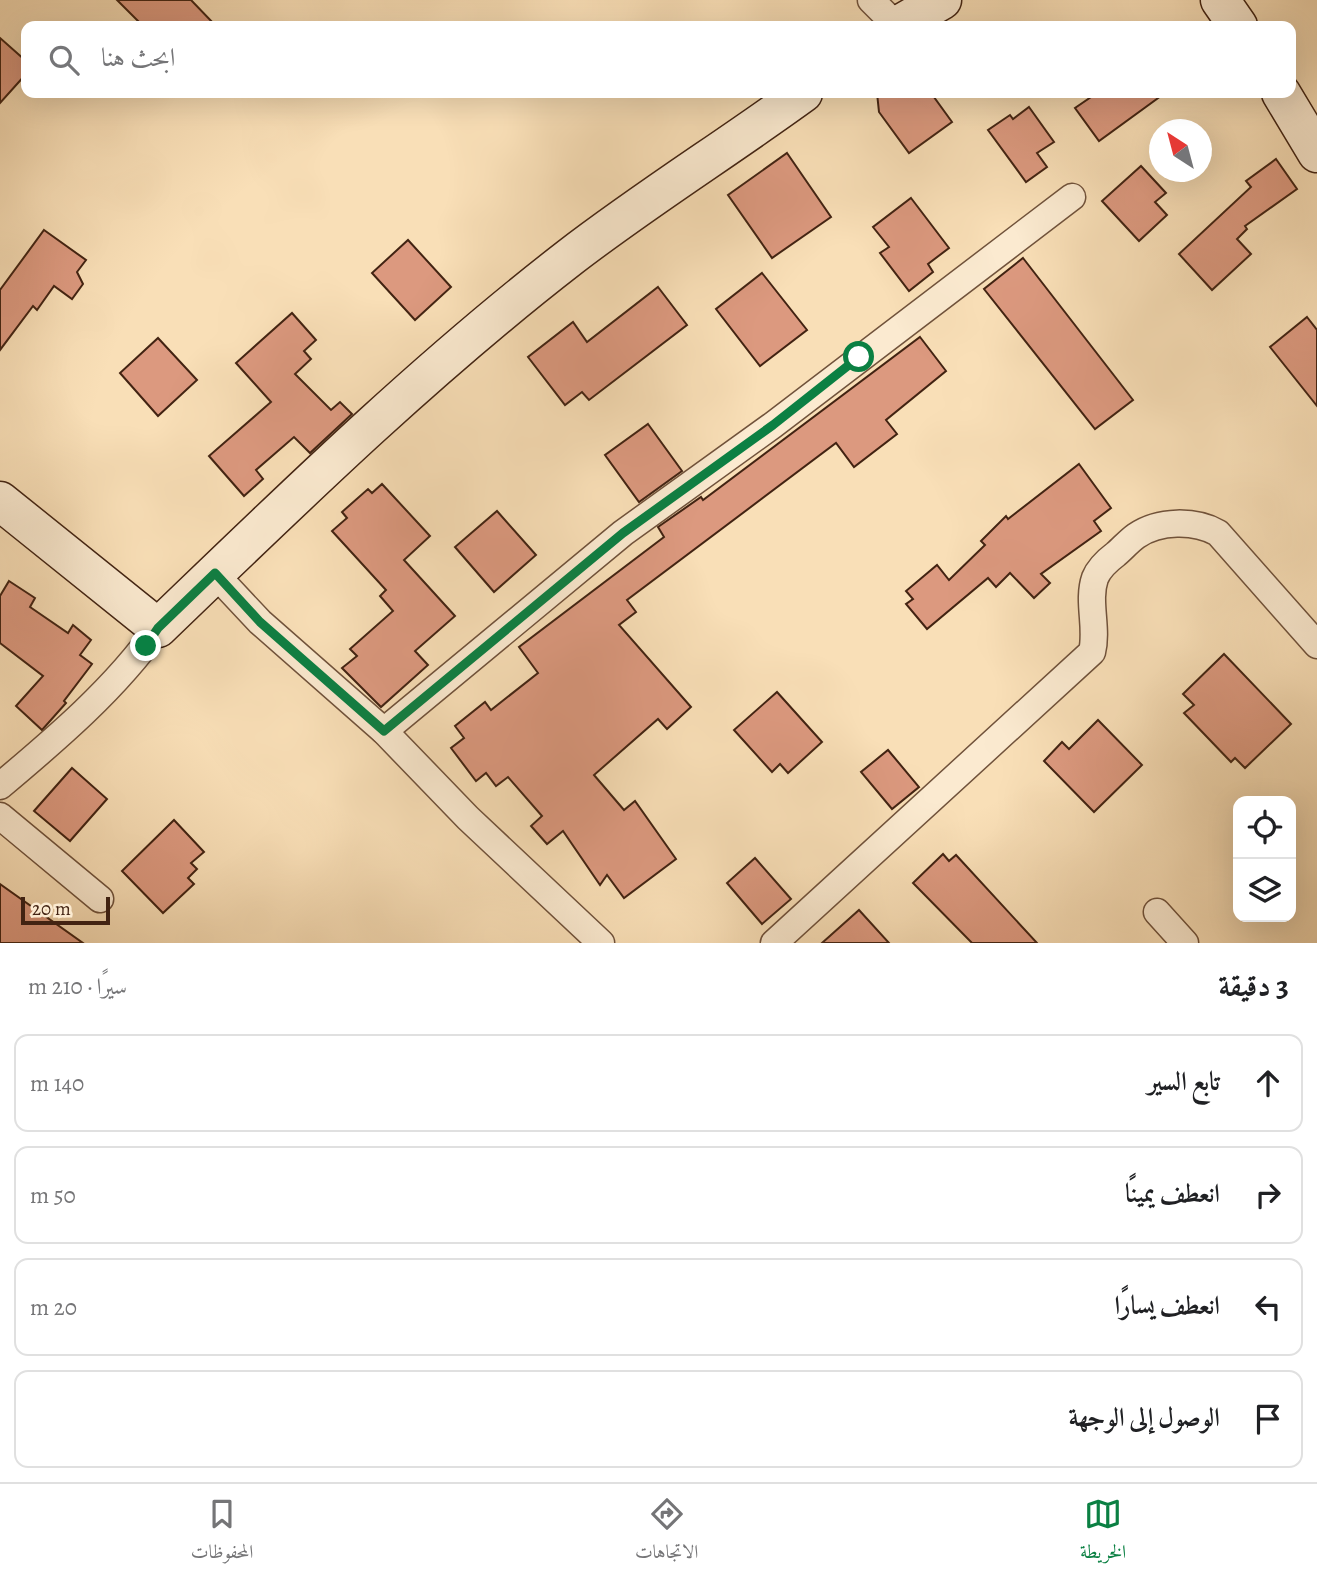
<!DOCTYPE html>
<html lang="ar">
<meta charset="utf-8">
<style>
:root{--surface:#fff;--page:#f6f6f6;--text:#202124;--muted:#757577;--line:#e0e0e0;--accent:#0b8043}
body{margin:0;font-family:Alegreya,Amiri,serif;background:var(--page);color:var(--text);direction:rtl}
.controls{position:absolute;right:21px;bottom:21px;display:grid;overflow:hidden;border-radius:14px;box-shadow:0 7px 28px #0002}
.controls button{width:63px;height:63px;display:grid;place-items:center;padding:0;border:0;border-bottom:2px solid var(--line);background:var(--surface);color:var(--text);font:35px sans-serif}
.compass{position:absolute;left:1149px;top:119px;width:63px;height:63px;border-radius:50%;background:var(--surface);box-shadow:0 7px 28px #0002;rotate:324deg}
.scale{position:absolute;left:21px;bottom:18px;width:89px;box-sizing:border-box;padding-left:7px;border:4px solid #422312;border-top:0;font-size:19px;line-height:24px;white-space:nowrap;color:#422312;-webkit-text-stroke:5px #fbead0;paint-order:stroke}
.stop{position:absolute;width:21px;height:21px;margin:-16px;border:5px solid #0b8043;border-radius:50%;background:#fff}
.stop.end{background:#0b8043;border-color:#fff;box-shadow:0 2px 7px #0008}
.list{margin:0;padding:0;list-style:none}
h2{display:flex;justify-content:space-between;align-items:center;height:91px;margin:0;padding:0 28px;font-size:30px}
h2 small{font-size:23px;font-weight:400;color:var(--muted)}
.list li{display:grid;grid-template-columns:46px 1fr auto;gap:21px;align-items:center;box-sizing:border-box;height:98px;margin:0 14px 14px;padding:0 14px;border:2px solid var(--line);border-radius:14px}
.list b{display:block;font-size:26px;white-space:nowrap}
.list em{font-size:23px;font-style:normal;color:var(--muted)}
.icon{flex:none;width:38px;height:38px;fill:none;stroke:currentColor;stroke-width:2;stroke-linecap:round;stroke-linejoin:round}
.map{position:relative;flex:none;width:1317px;height:943px;overflow:hidden;direction:ltr}
.search{position:absolute;background:var(--surface);box-shadow:0 7px 28px #0002;left:21px;right:21px;top:21px;height:77px;display:flex;align-items:center;gap:18px;box-sizing:border-box;padding:0 24px;border-radius:14px;color:var(--muted);font-size:26px}
.sheet{height:539px;background:var(--surface)}
nav{display:flex;justify-content:space-around;align-items:center;box-sizing:border-box;height:98px;border-top:2px solid var(--line);background:var(--surface);font-size:19px;color:var(--muted)}
nav a{display:grid;justify-items:center;gap:4px}
nav .on{color:var(--accent)}
.map>svg:first-child{display:block}
.building{fill:#dc997f;stroke:#422312;stroke-width:2}
.lines{fill:none;stroke-linecap:round;stroke-linejoin:round}
.street-casing{stroke:#70523b;stroke-width:29}
.secondary-casing{stroke:#422312;stroke-width:41}
.street{stroke:#fbead0;stroke-width:26}
.secondary{stroke:#fbead0;stroke-width:38}
.route{stroke:#0b8043;stroke-width:9}
</style>
<div class="map">
<svg width="1317" height="943" viewBox="0 0 1317 943">
<rect width="100%" height="100%" fill="#f9dfb7"/>
<filter id="stains"><feTurbulence type="fractalNoise" baseFrequency=".00286" numOctaves="4"/><feColorMatrix values="0 0 0 0 .2 0 0 0 0 .09 0 0 0 0 .02 0 0 0 .5 -.17"/></filter>
<radialGradient id="worn" r=".72"><stop offset=".6" stop-color="#630" stop-opacity="0"/><stop offset="1" stop-color="#630" stop-opacity=".3"/></radialGradient>
<g class="building">
<path d="M 117,0 L 191,0 L 216,26 L 143,26 Z"/>
<path d="M 0,38 L 26,61 L 26,74 L 0,103 Z"/>
<path d="M 877,93 L 931,93 L 952,122 L 909,153 L 879,112 Z"/>
<path d="M 1097,93 L 1165,93 L 1099,141 L 1075,108 Z"/>
<path d="M 1029,107 L 1054,142 L 1037,153 L 1047,167 L 1026,182 L 988,130 L 1010,115 L 1013,119 Z"/>
<path d="M 787,153 L 831,217 L 772,258 L 728,195 Z"/>
<path d="M 1276,159 L 1297,189 L 1245,226 L 1247,229 L 1237,239 L 1251,254 L 1212,290 L 1179,254 L 1251,187 L 1246,181 Z"/>
<path d="M 1141,166 L 1166,193 L 1155,202 L 1167,215 L 1139,241 L 1102,201 Z"/>
<path d="M 911,198 L 949,248 L 928,264 L 933,272 L 909,291 L 880,253 L 889,247 L 873,227 Z"/>
<path d="M 44,230 L 86,260 L 77,272 L 83,284 L 72,299 L 54,286 L 37,310 L 33,306 L 0,350 L 0,290 Z"/>
<path d="M 408,240 L 451,287 L 415,320 L 372,273 Z"/>
<path d="M 1023,258 L 1133,400 L 1095,429 L 984,289 Z"/>
<path d="M 762,273 L 807,330 L 760,366 L 716,309 Z"/>
<path d="M 658,287 L 687,325 L 589,400 L 582,392 L 565,405 L 528,357 L 573,322 L 587,342 Z"/>
<path d="M 292,313 L 316,340 L 304,351 L 311,359 L 295,374 L 331,410 L 340,402 L 352,414 L 310,453 L 294,437 L 256,470 L 263,479 L 244,496 L 209,456 L 271,402 L 236,363 Z"/>
<path d="M 1307,317 L 1317,330 L 1317,406 L 1270,347 Z"/>
<path d="M 920,337 L 946,371 L 886,420 L 897,434 L 854,467 L 836,443 L 627,600 L 636,612 L 619,625 L 691,707 L 667,729 L 658,719 L 594,775 L 624,810 L 635,801 L 676,859 L 624,898 L 607,875 L 600,885 L 563,831 L 547,844 L 531,826 L 542,816 L 508,777 L 496,786 L 486,773 L 476,781 L 451,748 L 464,738 L 455,726 L 485,702 L 491,710 L 538,673 L 519,647 L 664,537 L 658,527 L 701,497 L 703,500 Z"/>
<path d="M 158,338 L 197,380 L 158,416 L 120,373 Z"/>
<path d="M 648,424 L 682,471 L 639,502 L 605,455 Z"/>
<path d="M 1079,464 L 1111,508 L 1094,521 L 1101,531 L 1041,574 L 1050,583 L 1034,598 L 1010,573 L 996,587 L 988,578 L 927,629 L 906,604 L 913,599 L 906,591 L 937,565 L 949,580 L 985,545 L 981,541 L 1006,516 L 1008,519 Z"/>
<path d="M 382,484 L 430,536 L 404,560 L 455,616 L 415,651 L 428,665 L 381,707 L 342,668 L 357,656 L 350,649 L 393,611 L 380,596 L 386,590 L 332,531 L 347,518 L 342,512 L 368,489 L 372,493 Z"/>
<path d="M 497,511 L 536,555 L 494,592 L 455,547 Z"/>
<path d="M 9,581 L 35,598 L 30,607 L 68,633 L 73,625 L 91,640 L 80,655 L 92,664 L 64,701 L 66,703 L 42,730 L 16,706 L 43,676 L 0,643 L 0,596 Z"/>
<path d="M 1224,654 L 1291,724 L 1245,768 L 1235,758 L 1231,762 L 1184,713 L 1194,705 L 1183,694 Z"/>
<path d="M 777,692 L 822,742 L 788,773 L 780,764 L 772,772 L 734,730 Z"/>
<path d="M 1098,720 L 1142,765 L 1094,812 L 1044,761 L 1062,742 L 1069,749 Z"/>
<path d="M 888,750 L 919,787 L 892,809 L 861,772 Z"/>
<path d="M 72,768 L 107,799 L 70,841 L 34,811 Z"/>
<path d="M 174,820 L 204,852 L 191,863 L 197,869 L 188,878 L 194,884 L 163,913 L 122,871 Z"/>
<path d="M 943,854 L 949,861 L 956,855 L 1037,943 L 972,943 L 913,883 Z"/>
<path d="M 755,858 L 791,899 L 762,924 L 727,883 Z"/>
<path d="M 0,884 L 83,943 L 0,943 Z"/>
<path d="M 859,910 L 889,943 L 822,943 Z"/>
</g>
<g class="lines">
<defs>
<g id="street">
<path d="M 871,0 L 897,26"/>
<path d="M 215,574 L 260,622 L 384,731 L 468,818 L 601,943"/>
<path d="M 384,731 L 623,533 L 773,425 L 1072,197"/>
<path d="M 0,786 C 56,739 116,688 158,628"/>
<path d="M 0,816 L 100,899"/>
<path d="M 1157,912 L 1185,943"/>
<path d="M 774,943 L 1092,652 C 1098,628 1087,601 1095,578 C 1099,568 1108,560 1116,554 C 1123,548 1129,541 1136,536 C 1159,520 1195,520 1218,533 L 1317,645"/>
</g>
<g id="secondary">
<path d="M 1220,0 L 1238,26"/>
<path d="M 897,26 L 942,0"/>
<path d="M 1281,93 L 1317,153"/>
<path d="M 0,501 L 158,628 C 291,500 423,371 569,258 C 644,200 726,149 803,93"/>
</g>
</defs>
<use href="#street" class="street-casing"/>
<use href="#secondary" class="secondary-casing"/>
<use href="#street" class="street"/>
<use href="#secondary" class="secondary"/>
</g>
<g class="lines">
<path class="route" d="M 146,646 L 158,628 L 215,573 L 260,622 L 384,731 L 623,533 L 773,425 L 859,357"/>
</g>
<rect width="100%" height="100%" filter="url(#stains)"/>
<rect width="100%" height="100%" fill="url(#worn)"/>
</svg>
<div class="controls">
<button><svg class="icon" aria-label="locate" viewBox="0 0 24 24"><circle cx="12" cy="12" r="6"/><path d="M12 2v4M12 18v4M2 12h4M18 12h4"/></svg></button>
<button><svg class="icon" aria-label="layers" viewBox="0 0 24 24"><path d="M12 4l9 5-9 5-9-5zM3 14l9 5 9-5"/></svg></button>
</div>
<svg class="compass" viewBox="-18 -18 36 36"><path d="M0-13l5 13h-10z" fill="#e53935"/><path d="M0 13l5-13h-10z" fill="#757577"/></svg>
<div class="scale">20 m</div>
<div class="stop" style="left:859px;top:357px"></div>
<div class="stop end" style="left:146px;top:646px"></div>
<div class="search"><svg class="icon" aria-label="search" viewBox="0 0 24 24"><circle cx="10" cy="10" r="6"/><path d="M15 15l6 6"/></svg>ابحث هنا</div>
</div>
<section class="sheet">
<h2>3 دقيقة<small>سيرًا · 210 m</small></h2>
<ul class="list">
<li><svg class="icon" aria-label="ahead" viewBox="0 0 24 24"><path d="M12 20V5M6 11l6-6 6 6"/></svg><div><b>تابع السير</b></div><em>140 m</em></li>
<li><svg class="icon" aria-label="right" viewBox="0 0 24 24"><path d="M7 20v-9h11M14 6l5 5-5 5"/></svg><div><b>انعطف يمينًا</b></div><em>50 m</em></li>
<li><svg class="icon" aria-label="left" viewBox="0 0 24 24"><path d="M17 20v-9H6M10 6l-5 5 5 5"/></svg><div><b>انعطف يسارًا</b></div><em>20 m</em></li>
<li><svg class="icon" aria-label="arrive" viewBox="0 0 24 24"><path d="M6 21V4h12l-3 4 3 4H6"/></svg><div><b>الوصول إلى الوجهة</b></div></li>
</ul>
</section>
<nav>
<a class="on"><svg class="icon" aria-label="map" viewBox="0 0 24 24"><path d="M3 6l6-2 6 2 6-2v14l-6 2-6-2-6 2zM9 4v14M15 6v14"/></svg>الخريطة</a>
<a><svg class="icon" aria-label="directions" viewBox="0 0 24 24"><path d="M12 3l9 9-9 9-9-9zM9 14v-3h6M13 9l2 2-2 2"/></svg>الاتجاهات</a>
<a><svg class="icon" aria-label="saved" viewBox="0 0 24 24"><path d="M7 4h10v16l-5-4-5 4z"/></svg>المحفوظات</a>
</nav>
